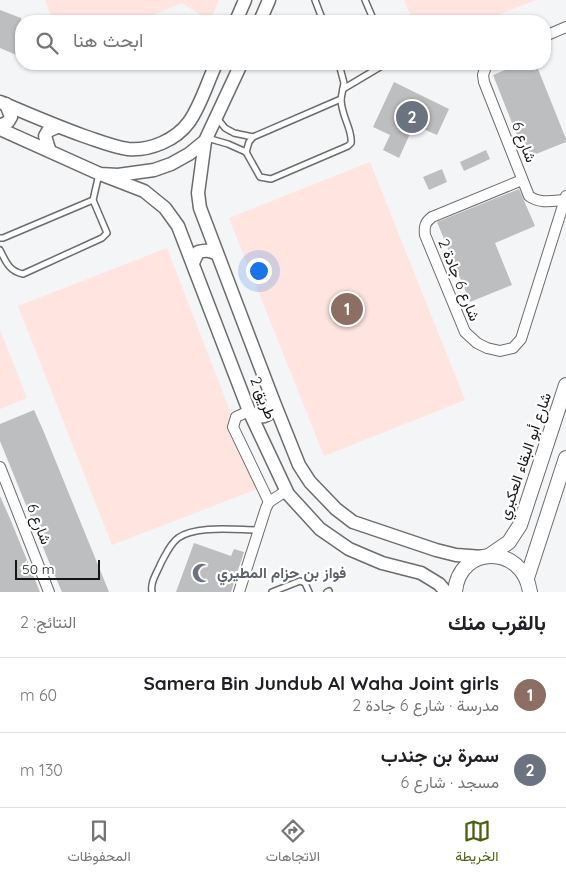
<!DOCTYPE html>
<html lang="ar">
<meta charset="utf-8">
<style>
:root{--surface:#fff;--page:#f6f6f6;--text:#202124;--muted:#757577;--line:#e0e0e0;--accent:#4a620f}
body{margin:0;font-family:Quicksand,Vazirmatn,sans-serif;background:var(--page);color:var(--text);direction:rtl}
.scale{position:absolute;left:15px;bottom:12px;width:85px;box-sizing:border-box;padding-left:5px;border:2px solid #161617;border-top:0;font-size:14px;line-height:18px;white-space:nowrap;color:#161617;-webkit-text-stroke:4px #fff;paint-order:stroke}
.you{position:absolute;left:258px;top:270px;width:18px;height:18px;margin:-12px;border:4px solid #fff;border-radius:50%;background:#1a73e8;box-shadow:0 0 0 8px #1a73e833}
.badge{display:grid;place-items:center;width:32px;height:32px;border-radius:50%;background:var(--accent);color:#fff;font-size:16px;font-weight:700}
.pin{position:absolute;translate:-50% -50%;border:2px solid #fff;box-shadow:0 1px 5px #0006}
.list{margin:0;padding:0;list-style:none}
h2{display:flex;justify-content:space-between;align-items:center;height:65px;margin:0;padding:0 20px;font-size:21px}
h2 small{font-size:16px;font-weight:400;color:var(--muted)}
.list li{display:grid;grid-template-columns:32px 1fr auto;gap:15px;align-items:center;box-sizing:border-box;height:75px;padding:0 20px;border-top:1px solid var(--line)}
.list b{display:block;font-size:19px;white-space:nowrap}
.list p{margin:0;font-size:16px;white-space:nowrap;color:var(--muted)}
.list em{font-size:16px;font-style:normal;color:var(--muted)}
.icon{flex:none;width:28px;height:28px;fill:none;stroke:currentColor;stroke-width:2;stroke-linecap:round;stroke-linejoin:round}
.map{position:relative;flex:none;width:566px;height:592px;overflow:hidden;direction:ltr}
.search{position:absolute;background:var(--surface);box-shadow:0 1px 4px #0004;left:15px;right:15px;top:15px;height:55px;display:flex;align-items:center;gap:12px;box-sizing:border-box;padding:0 18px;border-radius:20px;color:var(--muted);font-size:19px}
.sheet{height:215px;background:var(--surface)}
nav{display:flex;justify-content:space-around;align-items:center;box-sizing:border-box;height:70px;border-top:1px solid var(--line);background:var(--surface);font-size:14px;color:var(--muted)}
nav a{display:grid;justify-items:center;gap:2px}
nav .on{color:var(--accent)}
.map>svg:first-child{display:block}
.education{fill:#ffe4e0}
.building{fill:#bdbebf}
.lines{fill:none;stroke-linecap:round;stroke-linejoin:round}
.service-casing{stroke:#6c6c6d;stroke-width:8}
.minor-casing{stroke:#6c6c6d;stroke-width:12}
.tertiary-casing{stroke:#6c6c6d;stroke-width:15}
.secondary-casing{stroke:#6c6c6d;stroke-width:16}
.service{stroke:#fff;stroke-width:5}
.minor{stroke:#fff;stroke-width:10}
.tertiary{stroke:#fff;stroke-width:12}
.secondary{stroke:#fff;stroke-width:14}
.labels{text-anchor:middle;stroke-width:4.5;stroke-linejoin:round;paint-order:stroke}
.street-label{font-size:15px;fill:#161617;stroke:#fff}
.worship-label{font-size:15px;font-weight:bold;fill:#5b616d;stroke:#fff;text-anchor:start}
</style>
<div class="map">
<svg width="566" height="592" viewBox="0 0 566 592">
<rect width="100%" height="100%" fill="#f4f5f6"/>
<g class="education">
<path d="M 45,0 L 219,0 L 210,21 L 182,3 L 139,21 L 53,21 Z"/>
<path d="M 404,0 L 536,0 L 483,21 L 413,21 Z"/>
<path d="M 370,162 L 465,400 L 324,456 L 229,218 Z"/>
<path d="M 167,248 L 260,488 L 112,545 L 18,306 Z"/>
<path d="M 0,330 L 27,398 L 0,409 Z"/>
</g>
<g class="building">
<path d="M 0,10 L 21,18 L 21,57 L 0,48 Z"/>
<path d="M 520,64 L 536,64 L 566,139 L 566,142 L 526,158 L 493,75 Z"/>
<path d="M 394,82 L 449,109 L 437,135 L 414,125 L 399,158 L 383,150 L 390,135 L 373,127 Z"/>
<path d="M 486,150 L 490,159 L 464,171 L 460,162 Z"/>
<path d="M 442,169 L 447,182 L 429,190 L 423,177 Z"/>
<path d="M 519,189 L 535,226 L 495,243 L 512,285 L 470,302 L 437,222 Z"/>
<path d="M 34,410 L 43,430 L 109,592 L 62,592 L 49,562 L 0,441 L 0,424 Z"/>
<path d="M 0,496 L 11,521 L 40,592 L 0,592 Z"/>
<path d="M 194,543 L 231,556 L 234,549 L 244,552 L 231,592 L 176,592 Z"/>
</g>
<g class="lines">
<defs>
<g id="service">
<path d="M 315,0 L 323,21"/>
<path d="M 365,0 L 374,21"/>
<path d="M 343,89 L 385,64"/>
<path d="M 217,118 L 225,128 L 234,133 L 253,137 L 334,102 L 341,99 L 344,83 L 339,64"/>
<path d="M 207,138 L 228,144 L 246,152 L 260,177 L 271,179 L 348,146 L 351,143 C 353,130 341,116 341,99"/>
<path d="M 246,152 L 249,142 L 253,137"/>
<path d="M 0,238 L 3,238 L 93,200 L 99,174"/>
<path d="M 0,250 C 6,262 9,271 23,274 L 102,238 L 107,233 L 93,200"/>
<path d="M 152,592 C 150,582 157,573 161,563 C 166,554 170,544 178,538 C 196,525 237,530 258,530"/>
<path d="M 272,592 L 300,581 L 305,583 L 309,592"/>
<path d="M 327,592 L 329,591"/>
</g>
<g id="minor">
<path d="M 545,36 L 566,27"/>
<path d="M 487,64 L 483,75 L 484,82 L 529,196 C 540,204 552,201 565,200"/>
<path d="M 522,180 L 432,217 C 425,222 424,227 425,235 L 465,332 L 477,343 L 487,348 L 500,351 L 513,348 L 521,339 L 566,196"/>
<path d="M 249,411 L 236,417 L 233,427 L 269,502"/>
<path d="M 0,467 L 49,592"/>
<path d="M 239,592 L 266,508 L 269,502 L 286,491"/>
</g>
<g id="tertiary">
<path d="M 236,21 L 245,0"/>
<path d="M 260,21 L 269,0"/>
<path d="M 0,102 C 28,114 56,126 84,136 C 99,141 113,147 128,149 C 150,151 176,140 189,122 C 201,105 207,83 216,64"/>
<path d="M 0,126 L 8,122 L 11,117 L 6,104"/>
<path d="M 0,129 L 100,174 L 118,175 L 154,170 L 171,164 L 189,154 L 205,141 L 241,64"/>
<path d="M 205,141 L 198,193 L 200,208 L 273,400 L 299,465 L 310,482 L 336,509 L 353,522 L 436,550 L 456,555 L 483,557"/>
<path d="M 49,149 L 45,136 L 48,131 L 57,127"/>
<path d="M 100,174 L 144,191 L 165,208 L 178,226 L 249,411 L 288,494 L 320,529 L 349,549 L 382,563 L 421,573 L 439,584 L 446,592"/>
<path d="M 193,263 L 198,252 C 206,250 209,250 217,254"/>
<path d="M 249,411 C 257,419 265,418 272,411 L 273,400"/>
</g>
<g id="secondary">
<path d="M 490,555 L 509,542 L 520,525 L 566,385"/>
<path d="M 527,578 L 566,458"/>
<path d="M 455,592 C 459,544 523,544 530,592"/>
</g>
</defs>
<use href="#service" class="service-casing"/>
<use href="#minor" class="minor-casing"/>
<use href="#tertiary" class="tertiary-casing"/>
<use href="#secondary" class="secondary-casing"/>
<use href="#service" class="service"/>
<use href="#minor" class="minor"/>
<use href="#tertiary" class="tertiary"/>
<use href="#secondary" class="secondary"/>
</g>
<defs>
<symbol id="mosque-bare" viewBox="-9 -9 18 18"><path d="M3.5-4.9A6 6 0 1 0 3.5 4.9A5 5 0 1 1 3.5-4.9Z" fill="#6b7280" stroke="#fff" stroke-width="2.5" paint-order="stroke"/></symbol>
</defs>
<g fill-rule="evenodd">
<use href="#mosque-bare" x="188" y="559" width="28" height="28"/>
</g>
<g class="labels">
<g class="street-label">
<text transform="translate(524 142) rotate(69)" y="5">شارع 6</text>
<text transform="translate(459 280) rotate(68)" y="5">شارع 6 جادة 2</text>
<text transform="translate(263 398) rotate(68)" y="5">طريق 2</text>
<text transform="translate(525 456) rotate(-71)" y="5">شارع أبو البقاء العكبري</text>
<text transform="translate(39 524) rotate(69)" y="5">شارع 6</text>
</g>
<g class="worship-label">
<text x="217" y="578">فواز بن حزام المطيري</text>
</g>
</g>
</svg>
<div class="scale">50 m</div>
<div class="you"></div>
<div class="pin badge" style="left:347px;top:309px;background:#8d6e63">1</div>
<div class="pin badge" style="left:412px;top:117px;background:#6b7280">2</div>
<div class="search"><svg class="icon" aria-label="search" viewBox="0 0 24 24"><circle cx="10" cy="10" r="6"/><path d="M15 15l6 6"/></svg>ابحث هنا</div>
</div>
<section class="sheet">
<h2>بالقرب منك<small>النتائج: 2</small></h2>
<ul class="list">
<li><span class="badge" style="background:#8d6e63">1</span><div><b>Samera Bin Jundub Al Waha Joint girls</b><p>مدرسة · شارع 6 جادة 2</p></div><em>60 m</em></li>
<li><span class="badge" style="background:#6b7280">2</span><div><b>سمرة بن جندب</b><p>مسجد · شارع 6</p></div><em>130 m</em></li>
</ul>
</section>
<nav>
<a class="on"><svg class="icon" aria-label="map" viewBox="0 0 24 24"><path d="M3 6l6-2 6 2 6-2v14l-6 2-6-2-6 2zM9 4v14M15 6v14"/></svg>الخريطة</a>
<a><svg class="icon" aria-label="directions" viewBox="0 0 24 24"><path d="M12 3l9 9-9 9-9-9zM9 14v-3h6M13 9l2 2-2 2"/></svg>الاتجاهات</a>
<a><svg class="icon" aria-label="saved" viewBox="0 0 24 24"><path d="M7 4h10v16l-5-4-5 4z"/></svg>المحفوظات</a>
</nav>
